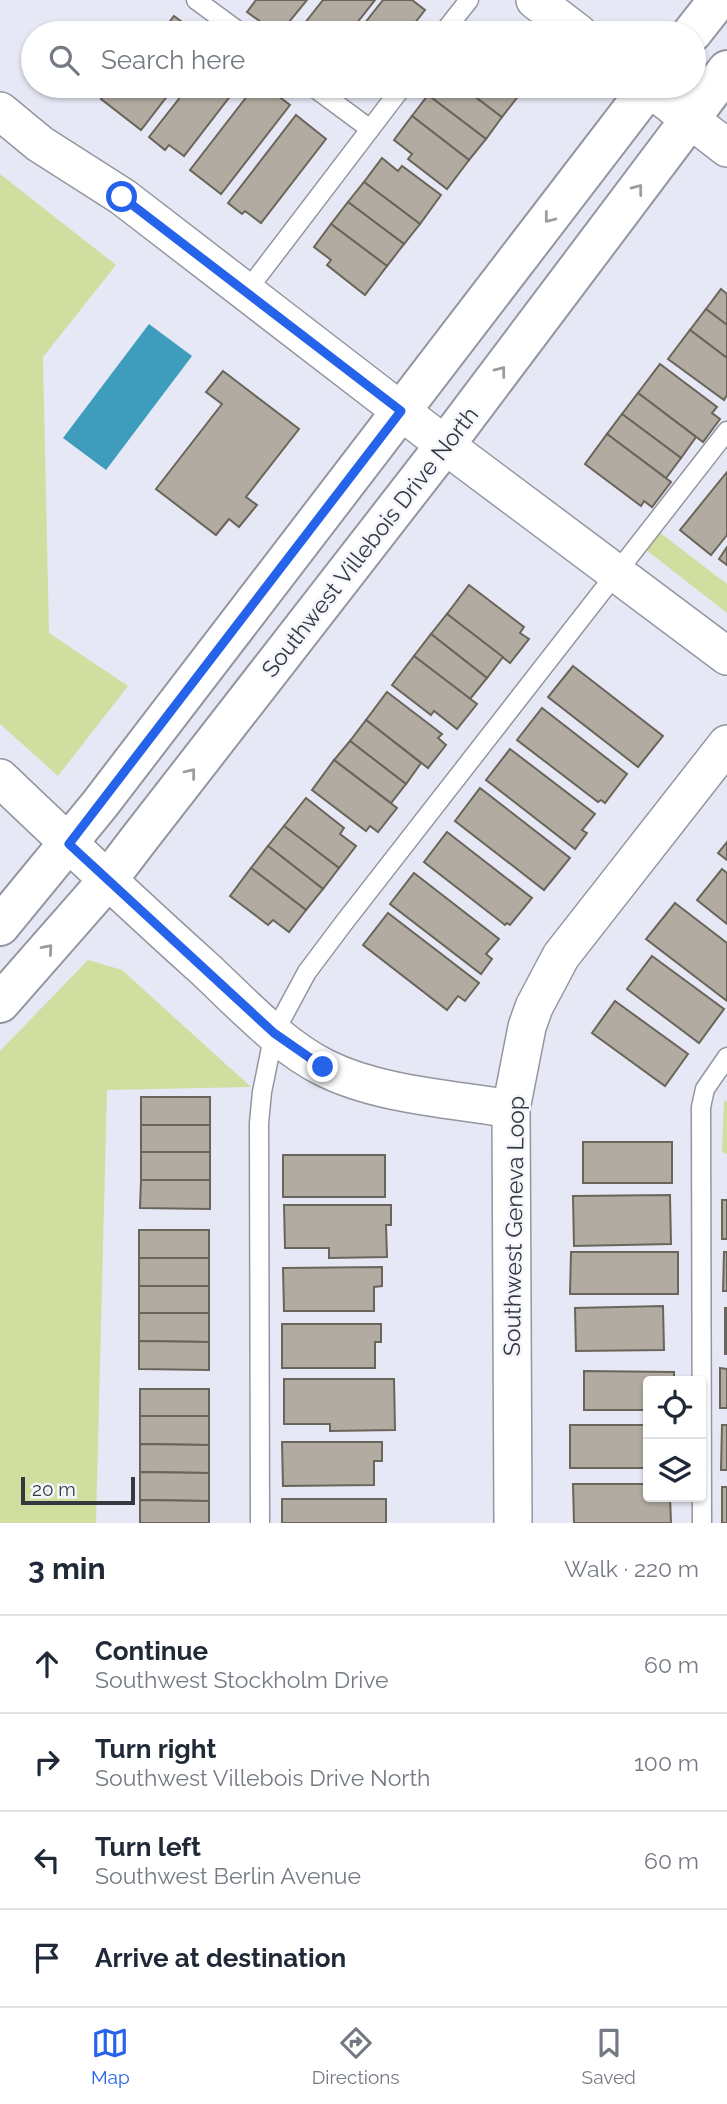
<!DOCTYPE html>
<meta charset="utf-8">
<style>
:root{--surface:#fff;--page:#f6f6f7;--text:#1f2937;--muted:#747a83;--line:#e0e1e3;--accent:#2563eb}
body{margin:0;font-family:Raleway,sans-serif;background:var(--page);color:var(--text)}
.controls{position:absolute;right:21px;bottom:21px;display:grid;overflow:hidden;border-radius:7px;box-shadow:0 2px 5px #0004}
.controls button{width:63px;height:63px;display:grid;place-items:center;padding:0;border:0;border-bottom:2px solid var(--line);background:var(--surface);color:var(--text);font:35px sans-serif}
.scale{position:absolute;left:21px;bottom:18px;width:114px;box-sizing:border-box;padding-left:7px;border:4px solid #37383d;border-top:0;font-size:19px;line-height:24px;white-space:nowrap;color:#37383d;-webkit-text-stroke:5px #f4f6fd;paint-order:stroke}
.stop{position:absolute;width:21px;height:21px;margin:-16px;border:5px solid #2563eb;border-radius:50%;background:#fff}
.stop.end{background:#2563eb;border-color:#fff;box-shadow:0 2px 7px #0008}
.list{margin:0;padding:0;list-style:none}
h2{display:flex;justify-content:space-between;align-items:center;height:91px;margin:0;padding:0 28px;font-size:30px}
h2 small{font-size:23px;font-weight:400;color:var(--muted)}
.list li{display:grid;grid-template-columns:46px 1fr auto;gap:21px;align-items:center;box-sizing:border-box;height:98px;padding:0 28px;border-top:2px solid var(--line)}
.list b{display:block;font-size:26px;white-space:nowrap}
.list p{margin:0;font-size:23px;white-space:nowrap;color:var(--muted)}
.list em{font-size:23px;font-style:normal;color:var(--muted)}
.icon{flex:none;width:38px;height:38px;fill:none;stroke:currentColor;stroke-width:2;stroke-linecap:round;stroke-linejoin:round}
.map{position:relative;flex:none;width:727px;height:1523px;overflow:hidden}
.search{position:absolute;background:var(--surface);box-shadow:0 2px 5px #0004;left:21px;right:21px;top:21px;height:77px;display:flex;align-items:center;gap:18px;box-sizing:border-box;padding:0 24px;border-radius:38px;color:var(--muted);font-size:26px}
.sheet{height:483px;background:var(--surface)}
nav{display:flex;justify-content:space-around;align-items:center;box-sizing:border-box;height:98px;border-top:2px solid var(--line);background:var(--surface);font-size:19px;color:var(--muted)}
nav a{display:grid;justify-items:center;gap:4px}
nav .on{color:var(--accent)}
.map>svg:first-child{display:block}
.green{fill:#d1de9f}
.water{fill:#3e9cbd}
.building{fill:#b2aba1;stroke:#6a655b;stroke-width:2}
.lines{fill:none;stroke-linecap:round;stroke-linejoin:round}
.lane-casing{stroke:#9396a1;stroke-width:21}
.street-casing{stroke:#9396a1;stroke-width:40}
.secondary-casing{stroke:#9396a1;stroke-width:42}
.lane{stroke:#fff;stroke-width:18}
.street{stroke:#fff;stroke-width:37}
.secondary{stroke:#fff;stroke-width:38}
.oneway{stroke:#9b9c9e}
.route{stroke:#2563eb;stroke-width:9}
.labels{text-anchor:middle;stroke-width:5;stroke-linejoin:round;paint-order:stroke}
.street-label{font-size:23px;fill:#37383d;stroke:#f4f6fd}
</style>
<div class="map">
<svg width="727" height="1523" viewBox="0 0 727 1523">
<rect width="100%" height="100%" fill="#e6e9f5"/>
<g class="green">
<path d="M 0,174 L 116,265 L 43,357 L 49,633 L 128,686 L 58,776 L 0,724 Z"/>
<path d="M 659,532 L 727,584 L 727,613 L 645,549 Z"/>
<path d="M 88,960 L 122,970 L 251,1087 L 107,1090 L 96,1523 L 0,1523 L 0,1051 Z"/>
<path d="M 724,1100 L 727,1102 L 727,1154 L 722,1152 Z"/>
</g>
<path class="water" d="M 149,324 L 192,356 L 106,470 L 63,438 Z"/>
<g class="building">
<path d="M 256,0 L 307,0 L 280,33 L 276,33 L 247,12 Z"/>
<path d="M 323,0 L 375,0 L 349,33 L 297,33 Z"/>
<path d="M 383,0 L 412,0 L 425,10 L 407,33 L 357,33 Z"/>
<path d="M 174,16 L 197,33 L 161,33 Z"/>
<path d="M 112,86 L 175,86 L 141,130 L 101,99 Z"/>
<path d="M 189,86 L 238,86 L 184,156 L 169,145 L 165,150 L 149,137 Z"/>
<path d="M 255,86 L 265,86 L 290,105 L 221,194 L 190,170 Z"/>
<path d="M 352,86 L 366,86 L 361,92 Z"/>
<path d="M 435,86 L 461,86 L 502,117 L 486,139 L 428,95 Z"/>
<path d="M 461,86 L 517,86 L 523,90 L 502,117 Z"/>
<path d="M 428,95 L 486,139 L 469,160 L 412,116 Z"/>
<path d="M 296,115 L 326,139 L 261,223 L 245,211 L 242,214 L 228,203 Z"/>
<path d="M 412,116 L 469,160 L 447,189 L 408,159 L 412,154 L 394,140 Z"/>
<path d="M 382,158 L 398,171 L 402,166 L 441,195 L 420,224 L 364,182 Z"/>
<path d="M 364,182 L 420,224 L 404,244 L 348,202 Z"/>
<path d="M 348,202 L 404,244 L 387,266 L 331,224 Z"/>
<path d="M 331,224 L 387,266 L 365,295 L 327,265 L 331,260 L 314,247 Z"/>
<path d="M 721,289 L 727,294 L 727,325 L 706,309 Z"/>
<path d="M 706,309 L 727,325 L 727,358 L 690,330 Z"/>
<path d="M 690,330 L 727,358 L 727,395 L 724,400 L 668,359 Z"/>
<path d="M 660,364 L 717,407 L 712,413 L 720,419 L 703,442 L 638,393 Z"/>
<path d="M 223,371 L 299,429 L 246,497 L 257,505 L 239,527 L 229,519 L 216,535 L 156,489 L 222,404 L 206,392 Z"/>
<path d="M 638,393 L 696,437 L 681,458 L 622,414 Z"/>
<path d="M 622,414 L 681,458 L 666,478 L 607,434 Z"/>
<path d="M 607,434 L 671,482 L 652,507 L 644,501 L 641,506 L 585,464 Z"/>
<path d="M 727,472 L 727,535 L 711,555 L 680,530 Z"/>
<path d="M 727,547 L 727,565 L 719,559 Z"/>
<path d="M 469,585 L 524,627 L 520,633 L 529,639 L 510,663 L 447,614 Z"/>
<path d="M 447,614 L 503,657 L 487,678 L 431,634 Z"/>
<path d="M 431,634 L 487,678 L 470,699 L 414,656 Z"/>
<path d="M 414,656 L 477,704 L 457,729 L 434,711 L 431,715 L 392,685 Z"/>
<path d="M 573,666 L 663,736 L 638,767 L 548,697 Z"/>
<path d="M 387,692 L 442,734 L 438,738 L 446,745 L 428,768 L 366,720 Z"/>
<path d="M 542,708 L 627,774 L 605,803 L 601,800 L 598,802 L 517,740 Z"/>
<path d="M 366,720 L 421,763 L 406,784 L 350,741 Z"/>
<path d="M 350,741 L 406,784 L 391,803 L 334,760 Z"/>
<path d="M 510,749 L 595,814 L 582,830 L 587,833 L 575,849 L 486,780 Z"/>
<path d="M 334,760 L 397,808 L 378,832 L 370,826 L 366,831 L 312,790 Z"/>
<path d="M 480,788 L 570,858 L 544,890 L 455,821 Z"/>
<path d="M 306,798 L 344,828 L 340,834 L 356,846 L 339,868 L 284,826 Z"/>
<path d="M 284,826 L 339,868 L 323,889 L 268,846 Z"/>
<path d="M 447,832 L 532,898 L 510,925 L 507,923 L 505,925 L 424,862 Z"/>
<path d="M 727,842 L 727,860 L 718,853 Z"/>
<path d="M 268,846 L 323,889 L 306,910 L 251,868 Z"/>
<path d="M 251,868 L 306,910 L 289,932 L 273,920 L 268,925 L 230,896 Z"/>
<path d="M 722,869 L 727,873 L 727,924 L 697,900 Z"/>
<path d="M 414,873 L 499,939 L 486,954 L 492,959 L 481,974 L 390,904 Z"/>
<path d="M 675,903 L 727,943 L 727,1001 L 646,939 Z"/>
<path d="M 388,913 L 479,983 L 465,1001 L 458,996 L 447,1010 L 363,945 Z"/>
<path d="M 652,956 L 724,1009 L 699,1043 L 627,989 Z"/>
<path d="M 615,1001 L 688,1054 L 665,1086 L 592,1033 Z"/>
<rect x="141" y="1097" width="69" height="28"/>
<rect x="141" y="1125" width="69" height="27"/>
<rect x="583" y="1142" width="89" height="41"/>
<rect x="141" y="1152" width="69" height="28"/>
<rect x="283" y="1155" width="102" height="42"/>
<path d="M 141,1180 L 210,1180 L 210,1209 L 140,1208 Z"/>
<path d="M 670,1195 L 671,1244 L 574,1246 L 573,1196 Z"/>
<rect x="722" y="1200" width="5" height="39"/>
<path d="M 284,1205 L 391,1205 L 391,1225 L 386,1225 L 387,1257 L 329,1258 L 329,1248 L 285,1248 Z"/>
<rect x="139" y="1230" width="70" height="28"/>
<path d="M 571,1252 L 678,1252 L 678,1294 L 570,1294 Z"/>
<path d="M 724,1252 L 727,1252 L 727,1291 L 723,1291 Z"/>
<rect x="139" y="1258" width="70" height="28"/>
<path d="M 382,1267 L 382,1286 L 374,1287 L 374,1311 L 284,1311 L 283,1268 Z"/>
<rect x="139" y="1286" width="70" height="27"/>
<path d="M 663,1306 L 664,1350 L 576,1351 L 575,1308 Z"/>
<rect x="725" y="1308" width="2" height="46"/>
<path d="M 139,1313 L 209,1313 L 209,1342 L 139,1341 Z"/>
<path d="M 282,1324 L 381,1324 L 381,1342 L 375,1342 L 375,1368 L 282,1368 Z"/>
<path d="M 139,1341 L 209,1342 L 209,1370 L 139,1369 Z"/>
<path d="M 720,1368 L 727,1369 L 727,1408 L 720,1408 Z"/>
<path d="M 584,1371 L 674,1372 L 674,1381 L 648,1381 L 648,1410 L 584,1410 Z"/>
<path d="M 284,1379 L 394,1379 L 395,1430 L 330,1431 L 330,1424 L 284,1424 Z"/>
<rect x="140" y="1389" width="69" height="27"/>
<path d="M 140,1416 L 209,1416 L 209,1445 L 140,1444 Z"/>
<rect x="570" y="1425" width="78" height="43"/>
<path d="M 722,1425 L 727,1425 L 727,1470 L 721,1470 Z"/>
<path d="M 282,1442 L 382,1442 L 382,1461 L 374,1461 L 374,1485 L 283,1486 Z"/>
<path d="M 140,1444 L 209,1445 L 209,1473 L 140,1472 Z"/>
<path d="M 140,1472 L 209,1473 L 209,1501 L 140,1500 Z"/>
<path d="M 573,1484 L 648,1484 L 648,1497 L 670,1497 L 671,1523 L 574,1523 Z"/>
<rect x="722" y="1487" width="5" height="36"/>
<rect x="282" y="1499" width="104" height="24"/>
<path d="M 140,1500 L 209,1501 L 209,1523 L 140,1523 Z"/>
</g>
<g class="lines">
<defs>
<g id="lane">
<path d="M 196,0 L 241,33"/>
<path d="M 443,33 L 469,0"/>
<path d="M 312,86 L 370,129"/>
<path d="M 246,292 L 403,86"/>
<path d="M 260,1523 L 259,1123 L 262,1092 L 274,1033 L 307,972 L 343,924 L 727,431"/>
<path d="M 702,1523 L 701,1107 L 705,1089 L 727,1057"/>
</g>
<g id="street">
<path d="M 535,0 L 578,33"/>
<path d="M 647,86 L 727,148"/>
<path d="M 0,111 L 40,144 L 123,197 L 445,445 L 727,656"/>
<path d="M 0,778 C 68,843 136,907 206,970 C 241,1003 282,1047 325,1068 C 379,1095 452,1099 511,1109"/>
<path d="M 513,1523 L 511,1109 L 527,1027 L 534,1007 L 561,956 L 727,744"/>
</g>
<g id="secondary">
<path d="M 692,33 L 718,0"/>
<path d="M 0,926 L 100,804 L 650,86"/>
<path d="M 0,1003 L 107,881 L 139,839 L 445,445 L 727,70"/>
</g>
</defs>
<use href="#lane" class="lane-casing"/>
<use href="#street" class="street-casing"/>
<use href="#secondary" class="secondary-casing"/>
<use href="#lane" class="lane"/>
<use href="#street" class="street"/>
<use href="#secondary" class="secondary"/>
</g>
<defs><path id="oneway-chevron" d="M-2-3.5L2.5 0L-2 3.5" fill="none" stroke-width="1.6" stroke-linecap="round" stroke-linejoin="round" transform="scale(1.75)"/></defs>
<g class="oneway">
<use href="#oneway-chevron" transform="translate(638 189) rotate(-53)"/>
<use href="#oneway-chevron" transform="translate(549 218) rotate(128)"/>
<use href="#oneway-chevron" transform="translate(501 371) rotate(-53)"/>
<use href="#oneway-chevron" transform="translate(191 773) rotate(-52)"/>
<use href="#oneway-chevron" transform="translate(48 949) rotate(-49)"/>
</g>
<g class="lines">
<path class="route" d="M 122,197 L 401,411 L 69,844 L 274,1033 L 323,1067"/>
</g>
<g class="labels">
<g class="street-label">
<text transform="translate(370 542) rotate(-52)" y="8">Southwest Villebois Drive North</text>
<text transform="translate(514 1226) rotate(-89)" y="8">Southwest Geneva Loop</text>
</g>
</g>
</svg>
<div class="controls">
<button><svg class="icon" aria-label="locate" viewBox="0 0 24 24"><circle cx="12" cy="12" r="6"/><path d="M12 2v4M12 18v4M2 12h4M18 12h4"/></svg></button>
<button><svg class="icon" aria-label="layers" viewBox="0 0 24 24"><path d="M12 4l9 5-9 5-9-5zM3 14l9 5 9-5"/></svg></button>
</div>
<div class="scale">20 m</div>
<div class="stop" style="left:122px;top:197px"></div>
<div class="stop end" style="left:323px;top:1067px"></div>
<div class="search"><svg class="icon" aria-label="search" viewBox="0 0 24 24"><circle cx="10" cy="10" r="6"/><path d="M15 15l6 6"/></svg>Search here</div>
</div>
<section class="sheet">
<h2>3 min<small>Walk · 220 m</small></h2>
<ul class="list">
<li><svg class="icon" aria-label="ahead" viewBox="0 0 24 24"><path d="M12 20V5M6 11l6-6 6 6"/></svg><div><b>Continue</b><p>Southwest Stockholm Drive</p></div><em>60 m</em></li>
<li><svg class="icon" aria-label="right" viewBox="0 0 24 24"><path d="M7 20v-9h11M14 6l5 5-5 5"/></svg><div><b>Turn right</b><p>Southwest Villebois Drive North</p></div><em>100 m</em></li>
<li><svg class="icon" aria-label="left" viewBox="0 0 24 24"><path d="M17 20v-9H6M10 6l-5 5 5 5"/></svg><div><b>Turn left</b><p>Southwest Berlin Avenue</p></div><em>60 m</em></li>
<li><svg class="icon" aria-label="arrive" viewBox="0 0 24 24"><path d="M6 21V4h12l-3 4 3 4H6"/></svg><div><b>Arrive at destination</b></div></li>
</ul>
</section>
<nav>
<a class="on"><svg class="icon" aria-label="map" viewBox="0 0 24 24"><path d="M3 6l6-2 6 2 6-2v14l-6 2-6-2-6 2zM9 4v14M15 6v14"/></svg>Map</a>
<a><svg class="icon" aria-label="directions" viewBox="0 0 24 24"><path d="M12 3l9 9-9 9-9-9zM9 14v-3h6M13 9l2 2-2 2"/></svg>Directions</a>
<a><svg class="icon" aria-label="saved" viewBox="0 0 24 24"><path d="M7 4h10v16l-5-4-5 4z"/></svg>Saved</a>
</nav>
